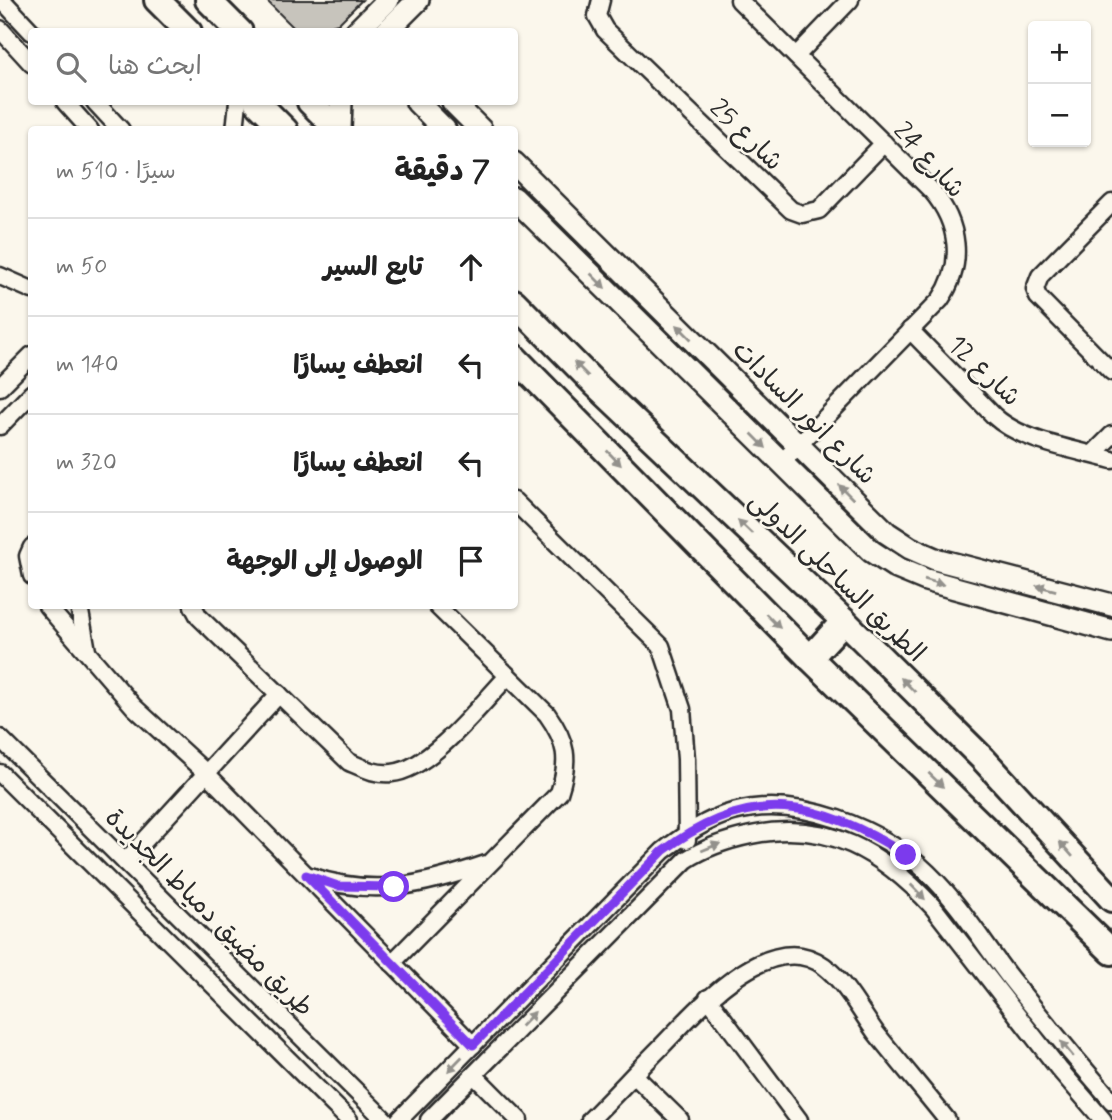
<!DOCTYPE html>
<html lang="ar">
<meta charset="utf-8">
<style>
:root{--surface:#fff;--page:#f6f6f6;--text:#222;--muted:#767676;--line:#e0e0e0}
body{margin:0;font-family:Mynerve,"Playpen Sans Arabic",sans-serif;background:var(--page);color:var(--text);direction:rtl}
.controls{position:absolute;right:21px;top:21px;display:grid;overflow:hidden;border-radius:7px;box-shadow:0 2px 5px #0004}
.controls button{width:63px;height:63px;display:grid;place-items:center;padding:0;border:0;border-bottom:2px solid var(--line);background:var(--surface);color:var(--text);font:35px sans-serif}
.stop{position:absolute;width:21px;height:21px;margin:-16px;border:5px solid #7c3aed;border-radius:50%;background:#fff}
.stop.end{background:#7c3aed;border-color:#fff;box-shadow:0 2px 7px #0008}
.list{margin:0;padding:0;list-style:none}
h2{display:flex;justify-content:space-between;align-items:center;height:91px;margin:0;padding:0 28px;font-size:30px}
h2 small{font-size:23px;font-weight:400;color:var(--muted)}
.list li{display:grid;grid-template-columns:46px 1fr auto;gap:21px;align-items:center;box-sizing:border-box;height:98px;padding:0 28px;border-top:2px solid var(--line)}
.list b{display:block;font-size:26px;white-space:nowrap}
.list em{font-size:23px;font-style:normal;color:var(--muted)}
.icon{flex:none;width:38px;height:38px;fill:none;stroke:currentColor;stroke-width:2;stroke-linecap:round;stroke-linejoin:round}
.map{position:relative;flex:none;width:1112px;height:1120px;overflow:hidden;direction:ltr}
.search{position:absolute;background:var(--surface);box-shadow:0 2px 5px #0004;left:28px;top:28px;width:490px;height:77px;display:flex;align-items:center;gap:18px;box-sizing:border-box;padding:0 24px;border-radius:7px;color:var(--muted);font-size:26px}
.panel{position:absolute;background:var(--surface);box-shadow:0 2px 5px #0004;left:28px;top:126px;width:490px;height:483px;border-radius:7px;direction:rtl}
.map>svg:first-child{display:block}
.building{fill:#c7c4bc;stroke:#2b2b2b;stroke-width:2}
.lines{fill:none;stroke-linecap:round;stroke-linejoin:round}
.minor-casing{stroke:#2b2b2b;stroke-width:21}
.major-casing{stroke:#2b2b2b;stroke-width:26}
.highway-casing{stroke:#2b2b2b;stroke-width:30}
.minor{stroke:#fbf7ec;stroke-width:16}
.major{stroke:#fbf7ec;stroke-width:21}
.highway{stroke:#fbf7ec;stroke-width:24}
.oneway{fill:#93918c}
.route{stroke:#7c3aed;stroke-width:9}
.labels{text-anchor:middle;stroke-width:5;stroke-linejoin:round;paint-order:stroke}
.street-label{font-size:26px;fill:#2b2b2b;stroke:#fbf7ec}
</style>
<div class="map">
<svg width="1112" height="1120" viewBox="0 0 1112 1120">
<rect width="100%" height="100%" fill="#fbf7ec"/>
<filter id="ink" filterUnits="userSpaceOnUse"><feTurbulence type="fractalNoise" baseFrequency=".0143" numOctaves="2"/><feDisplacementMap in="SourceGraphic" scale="14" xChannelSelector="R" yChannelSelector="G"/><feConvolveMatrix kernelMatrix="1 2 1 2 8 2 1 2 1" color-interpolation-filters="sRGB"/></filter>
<g filter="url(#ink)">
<path class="building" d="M 266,0 L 362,0 L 338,24 L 308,32 L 298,32 Z"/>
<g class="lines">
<defs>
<g id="minor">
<path d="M 2,0 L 32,32"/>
<path d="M 601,0 L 597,16 L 605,30 L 791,210 L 802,214 L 819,210 L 884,143"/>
<path d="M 739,0 L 932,191 C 959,223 965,264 940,300 L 781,463"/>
<path d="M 0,29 L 32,64"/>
<path d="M 796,56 L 850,0"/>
<path d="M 65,102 L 90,130"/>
<path d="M 95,102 L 121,130"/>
<path d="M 235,130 L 238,102"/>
<path d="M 1112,203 L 1040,276 L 1035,289 L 1038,297 L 1112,372"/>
<path d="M 0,276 L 32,290"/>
<path d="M 910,330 L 994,416 C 1022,442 1075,449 1112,460"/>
<path d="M 0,387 L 32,355"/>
<path d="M 0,426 L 32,393"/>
<path d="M 1093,454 L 1112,435"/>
<path d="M 514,501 L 661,646 L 682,709 L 686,759 L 687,840"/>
<path d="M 32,547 L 28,556 L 32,576"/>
<path d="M 47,606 L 134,707 L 206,773 L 473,1045"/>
<path d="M 79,606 L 87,651"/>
<path d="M 193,606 L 199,617 L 349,762 C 363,768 376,775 392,773 C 430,770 481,704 508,676"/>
<path d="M 0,738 L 385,1120"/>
<path d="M 0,773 L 349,1120"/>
<path d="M 125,862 L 279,694"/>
<path d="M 310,876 C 373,898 425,885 486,864"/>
<path d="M 392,963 L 559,793 C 570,760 567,742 547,714 L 437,606"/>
<path d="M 708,998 L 799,1120"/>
<path d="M 474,1075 L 519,1120"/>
<path d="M 634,1075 L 680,1120"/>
<path d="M 399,1120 L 663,851 C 684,835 707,819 733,812 C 797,794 882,828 928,873 C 960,904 983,943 1010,978 C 1043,1020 1077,1061 1112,1101"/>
<path d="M 429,1120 L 686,860 C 706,847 727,840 751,835 C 828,819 882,852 933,907 L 1059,1069 L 1103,1120"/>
<path d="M 590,1120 C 614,1096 637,1071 661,1047 C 694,1013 769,925 824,966 C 846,983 860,1011 876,1033 C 899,1062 924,1091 947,1120"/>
</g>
<g id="major">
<path d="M 356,32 L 388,0"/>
<path d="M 386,32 L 418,0"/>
<path d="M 417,102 L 445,130"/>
<path d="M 453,102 L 481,130"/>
<path d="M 340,130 L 341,102"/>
<path d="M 514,163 L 887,533 L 910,548 L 935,559 L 1112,605"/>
<path d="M 514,198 L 871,551 L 897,568 L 926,580 L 1112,631"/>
</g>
<g id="highway">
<path d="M 157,0 L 189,32"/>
<path d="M 208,0 L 240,32"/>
<path d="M 257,102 L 285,130"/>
<path d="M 310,102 L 338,130"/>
<path d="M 514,302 L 596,385 L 844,621 L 984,760 L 1112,899"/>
<path d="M 514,357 L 810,658 L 1112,952"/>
<path d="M 810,658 L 844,621"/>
</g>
</defs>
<use href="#minor" class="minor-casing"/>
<use href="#major" class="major-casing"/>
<use href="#highway" class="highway-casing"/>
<use href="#minor" class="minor"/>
<use href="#major" class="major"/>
<use href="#highway" class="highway"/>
</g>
<defs><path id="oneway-solid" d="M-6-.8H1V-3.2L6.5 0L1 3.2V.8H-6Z" transform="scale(1.75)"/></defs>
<g class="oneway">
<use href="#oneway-solid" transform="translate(598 281) rotate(45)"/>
<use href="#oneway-solid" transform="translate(684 332) rotate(-135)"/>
<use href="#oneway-solid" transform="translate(581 369) rotate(-135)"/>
<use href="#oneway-solid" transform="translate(759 441) rotate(45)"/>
<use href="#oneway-solid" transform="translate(614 458) rotate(46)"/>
<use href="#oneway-solid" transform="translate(846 492) rotate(-135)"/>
<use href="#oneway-solid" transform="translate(745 527) rotate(-136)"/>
<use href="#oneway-solid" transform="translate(934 582) rotate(16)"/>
<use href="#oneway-solid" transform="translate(1046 588) rotate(-166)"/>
<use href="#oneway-solid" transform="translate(773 621) rotate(45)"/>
<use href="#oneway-solid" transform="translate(908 685) rotate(-135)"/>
<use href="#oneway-solid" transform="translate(936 780) rotate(44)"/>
<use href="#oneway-solid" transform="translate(711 847) rotate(-22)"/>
<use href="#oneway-solid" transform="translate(1066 849) rotate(-131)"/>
<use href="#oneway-solid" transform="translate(918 892) rotate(46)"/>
<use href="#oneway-solid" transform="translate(528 1019) rotate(-46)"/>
<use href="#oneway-solid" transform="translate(1067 1049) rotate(-129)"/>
<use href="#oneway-solid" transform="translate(455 1064) rotate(134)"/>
</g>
</g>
<g class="lines" filter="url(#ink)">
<path class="route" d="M 394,887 L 338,886 L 306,875 L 473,1045 L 663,851 C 750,785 819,800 906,855"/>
</g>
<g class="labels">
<g class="street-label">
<text transform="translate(747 134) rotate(44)" y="9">شارع 25</text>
<text transform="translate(930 159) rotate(48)" y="9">شارع 24</text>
<text transform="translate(985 370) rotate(44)" y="9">شارع 12</text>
<text transform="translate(805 412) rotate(45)" y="9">شارع انور السادات</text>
<text transform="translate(838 576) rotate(44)" y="9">الطريق الساحلى الدولى</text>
<text transform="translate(210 912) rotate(45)" y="9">طريق مضيق دمياط الجديدة</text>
</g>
</g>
</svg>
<div class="controls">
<button>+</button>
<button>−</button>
</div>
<div class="stop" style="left:394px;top:887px"></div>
<div class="stop end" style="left:906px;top:855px"></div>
<div class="search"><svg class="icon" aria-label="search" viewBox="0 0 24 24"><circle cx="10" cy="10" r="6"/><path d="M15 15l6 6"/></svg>ابحث هنا</div>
<section class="panel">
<h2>7 دقيقة<small>سيرًا · 510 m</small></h2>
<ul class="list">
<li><svg class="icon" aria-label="ahead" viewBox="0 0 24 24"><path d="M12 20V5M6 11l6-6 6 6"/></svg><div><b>تابع السير</b></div><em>50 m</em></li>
<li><svg class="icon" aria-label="left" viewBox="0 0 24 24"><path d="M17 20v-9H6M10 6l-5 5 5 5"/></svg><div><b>انعطف يسارًا</b></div><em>140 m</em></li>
<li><svg class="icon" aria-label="left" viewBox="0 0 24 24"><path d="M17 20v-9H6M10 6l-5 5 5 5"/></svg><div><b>انعطف يسارًا</b></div><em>320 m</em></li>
<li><svg class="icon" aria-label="arrive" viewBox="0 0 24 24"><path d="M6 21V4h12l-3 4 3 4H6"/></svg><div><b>الوصول إلى الوجهة</b></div></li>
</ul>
</section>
</div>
